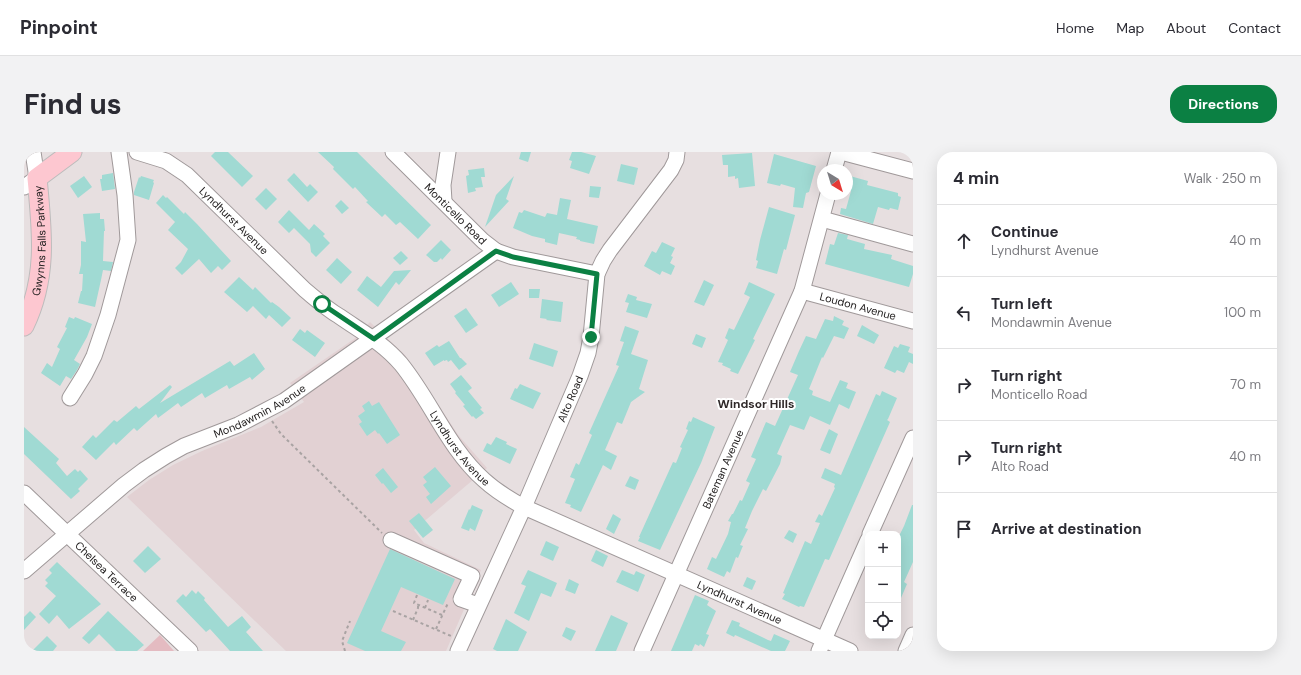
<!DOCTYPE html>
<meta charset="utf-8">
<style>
:root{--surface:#fff;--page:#f2f2f3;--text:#2b2b33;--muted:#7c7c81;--line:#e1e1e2;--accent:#0b8043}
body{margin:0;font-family:"DM Sans",sans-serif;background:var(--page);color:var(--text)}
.controls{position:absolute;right:12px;bottom:12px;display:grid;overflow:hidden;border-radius:8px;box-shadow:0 4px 16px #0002}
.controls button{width:36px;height:36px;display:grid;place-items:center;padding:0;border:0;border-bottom:1px solid var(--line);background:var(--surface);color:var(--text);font:20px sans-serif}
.compass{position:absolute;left:793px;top:12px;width:36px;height:36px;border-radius:50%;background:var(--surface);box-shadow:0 4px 16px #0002;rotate:142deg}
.stop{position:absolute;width:12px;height:12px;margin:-9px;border:3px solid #0b8043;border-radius:50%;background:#fff}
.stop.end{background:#0b8043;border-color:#fff;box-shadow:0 1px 4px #0008}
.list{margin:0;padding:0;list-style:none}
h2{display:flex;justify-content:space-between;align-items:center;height:52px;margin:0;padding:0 16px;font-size:17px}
h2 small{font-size:13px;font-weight:400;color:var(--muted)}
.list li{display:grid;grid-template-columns:26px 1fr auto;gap:12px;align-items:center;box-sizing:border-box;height:72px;padding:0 16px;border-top:1px solid var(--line)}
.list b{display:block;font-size:15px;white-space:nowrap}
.list p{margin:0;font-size:13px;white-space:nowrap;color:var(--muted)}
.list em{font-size:13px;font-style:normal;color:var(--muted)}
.icon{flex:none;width:22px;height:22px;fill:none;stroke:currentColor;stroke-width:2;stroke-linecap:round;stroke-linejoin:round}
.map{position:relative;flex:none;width:889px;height:499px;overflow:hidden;border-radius:16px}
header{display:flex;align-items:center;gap:24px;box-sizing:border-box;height:56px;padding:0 20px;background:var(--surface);border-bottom:1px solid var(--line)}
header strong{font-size:19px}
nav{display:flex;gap:22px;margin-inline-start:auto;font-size:14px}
.intro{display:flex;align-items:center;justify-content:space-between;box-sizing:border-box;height:96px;padding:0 24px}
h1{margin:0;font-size:28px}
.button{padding:10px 18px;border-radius:16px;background:var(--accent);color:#fff;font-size:14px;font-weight:700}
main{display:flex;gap:24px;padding:0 24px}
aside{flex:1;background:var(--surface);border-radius:16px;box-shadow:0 4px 16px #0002}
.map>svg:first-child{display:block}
.built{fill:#e2d1d3}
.green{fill:#e4bbc1}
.building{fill:#a0dad3}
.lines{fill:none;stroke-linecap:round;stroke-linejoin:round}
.minor-casing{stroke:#a0999a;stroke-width:17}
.major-casing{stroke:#bdbcbc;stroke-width:21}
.path{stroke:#a9a3a3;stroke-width:2;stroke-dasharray:3 3;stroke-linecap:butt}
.minor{stroke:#fff;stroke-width:15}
.major{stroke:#fdc7d0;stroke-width:19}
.route{stroke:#0b8043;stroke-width:5}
.labels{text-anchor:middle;stroke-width:4;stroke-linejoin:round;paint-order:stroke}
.street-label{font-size:11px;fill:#242121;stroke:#fff}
.neighbourhood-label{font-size:12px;font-weight:bold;fill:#2e2828;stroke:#fff}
</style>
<header>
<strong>Pinpoint</strong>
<nav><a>Home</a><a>Map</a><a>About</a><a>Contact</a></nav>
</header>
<div class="intro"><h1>Find us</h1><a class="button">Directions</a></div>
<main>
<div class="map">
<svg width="889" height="499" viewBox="0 0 889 499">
<rect width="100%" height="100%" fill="#e7dfe0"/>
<path class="built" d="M 346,170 L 381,203 L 435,284 L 463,316 L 390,378 L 400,391 L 457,418 L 422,499 L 262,499 L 103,345 L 125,328 L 149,313 L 178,299 L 237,275 L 280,250 L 266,231 L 330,187 Z"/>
<path class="green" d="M 136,483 L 150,499 L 119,499 Z"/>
<g class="building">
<path d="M 191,0 L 204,0 L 229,24 L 218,35 L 187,4 Z"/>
<path d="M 294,0 L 333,0 L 407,73 L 394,87 L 376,70 L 372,73 L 361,62 L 358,65 L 342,50 L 344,49 L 342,47 L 331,35 L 329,37 L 309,17 L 310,15 Z"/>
<path d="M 497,0 L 507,0 L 504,10 L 495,7 Z"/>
<path d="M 548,0 L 557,0 L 572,4 L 565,22 L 546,16 L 548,9 L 545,8 Z"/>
<path d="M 728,1 L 731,34 L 715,36 L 714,26 L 711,27 L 711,24 L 704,25 L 704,13 L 699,13 L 698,3 Z"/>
<path d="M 750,2 L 792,14 L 785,40 L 782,41 L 779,56 L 769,55 L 771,36 L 757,32 L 756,34 L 743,31 Z"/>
<path d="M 597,12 L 614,16 L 610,33 L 593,29 Z"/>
<path d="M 460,16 L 461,25 L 457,25 L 459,35 L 451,36 L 452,39 L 444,41 L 442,24 L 445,23 L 444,18 Z"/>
<path d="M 89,21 L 91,37 L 78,39 L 76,27 L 78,27 L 78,23 Z"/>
<path d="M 270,21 L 283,35 L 286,32 L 294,40 L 284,50 L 263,28 Z"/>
<path d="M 60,24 L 68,35 L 54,46 L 46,34 Z"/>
<path d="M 117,24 L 130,28 L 129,30 L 130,31 L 125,48 L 110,43 L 110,40 L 115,25 L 116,26 Z"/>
<path d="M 490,24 L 482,47 L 485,49 L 461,75 L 472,43 Z"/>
<path d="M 826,24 L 844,29 L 843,33 L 874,41 L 874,44 L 877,45 L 874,58 L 866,56 L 865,58 L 854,55 L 849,72 L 816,62 L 817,56 L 822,57 L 827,39 L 823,38 Z"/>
<path d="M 566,34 L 577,35 L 575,46 L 565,45 Z"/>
<path d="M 242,36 L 253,47 L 242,58 L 231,47 Z"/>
<path d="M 139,43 L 142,46 L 143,45 L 160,62 L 161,60 L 173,72 L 207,109 L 198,118 L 194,114 L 187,121 L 175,107 L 158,123 L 151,116 L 157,110 L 164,97 L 144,78 L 151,70 L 132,51 Z"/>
<path d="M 536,46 L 547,48 L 543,67 L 574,74 L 570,92 L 556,89 L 556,88 L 552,87 L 553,85 L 535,81 L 533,93 L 521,90 L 521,87 L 508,84 L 489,76 L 495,60 L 498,61 L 500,58 L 521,65 L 523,61 L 533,63 Z"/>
<path d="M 317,48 L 325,56 L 318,62 L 311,54 Z"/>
<path d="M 745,55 L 771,63 L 762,98 L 760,97 L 753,122 L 732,116 L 734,109 L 732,108 L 736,88 Z"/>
<path d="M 265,58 L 285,78 L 290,72 L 301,82 L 299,84 L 306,91 L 292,105 L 287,100 L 286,92 L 270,76 L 265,81 L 254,70 Z"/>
<path d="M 76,61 L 76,67 L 80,67 L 81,79 L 80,79 L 79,109 L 89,110 L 87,119 L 79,118 L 77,128 L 71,155 L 54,151 L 57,139 L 58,139 L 59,122 L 55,122 L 57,113 L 57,89 L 62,90 L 59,62 Z"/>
<path d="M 814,81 L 824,83 L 823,87 L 841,92 L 840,97 L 868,103 L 867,107 L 889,114 L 889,122 L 885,135 L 801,112 L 806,92 L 810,93 Z"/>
<path d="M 417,88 L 427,98 L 418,108 L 417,106 L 413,110 L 410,110 L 402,103 Z"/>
<path d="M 638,90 L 651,96 L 647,104 L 649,105 L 646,111 L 651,114 L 647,123 L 638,119 L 636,123 L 620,114 L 628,99 L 632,101 Z"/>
<path d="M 377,99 L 384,106 L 376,113 L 369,106 Z"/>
<path d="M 313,106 L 328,120 L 317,132 L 302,118 Z"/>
<path d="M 387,118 L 375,133 L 372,130 L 354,155 L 333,138 L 343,124 L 357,135 L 370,119 Z"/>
<path d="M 215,125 L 229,138 L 231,135 L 247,151 L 248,150 L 255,155 L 267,166 L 258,175 L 245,163 L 242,167 L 229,154 L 223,160 L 200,140 Z"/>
<path d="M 680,128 L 690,133 L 680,154 L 670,150 Z"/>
<path d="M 487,130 L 495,142 L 475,155 L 467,143 Z"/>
<path d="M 725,130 L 751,142 L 729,187 L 731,188 L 714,222 L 706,219 L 707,217 L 698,213 L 699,211 L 694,210 L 704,188 L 701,186 L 705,176 L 710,178 L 726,145 L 720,142 Z"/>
<path d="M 505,137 L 516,137 L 515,146 L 505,146 Z"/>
<path d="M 604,142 L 613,145 L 612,148 L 628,152 L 623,166 L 602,160 L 605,151 L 601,150 Z"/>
<path d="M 518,147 L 539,150 L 537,170 L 522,168 L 523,167 L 516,166 Z"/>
<path d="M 442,156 L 454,173 L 442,181 L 430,164 Z"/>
<path d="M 810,164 L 820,169 L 818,173 L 825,176 L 820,187 L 810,184 L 799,206 L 798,205 L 785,237 L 789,239 L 788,243 L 806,250 L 816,228 L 824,231 L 822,236 L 832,240 L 825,257 L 815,252 L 806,273 L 786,264 L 780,278 L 766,273 L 753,302 L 758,304 L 756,312 L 742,339 L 739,337 L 728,359 L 721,376 L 724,377 L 716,393 L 719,394 L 718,396 L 714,406 L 712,405 L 706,421 L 703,419 L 700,425 L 687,419 L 683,417 L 688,405 L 692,407 L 704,382 L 707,370 L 704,369 L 708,362 L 709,362 L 716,348 L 718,349 L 726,331 L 722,329 L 732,307 L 727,305 L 742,270 L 751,274 L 774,223 L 766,220 L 775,199 L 782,184 L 792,187 L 801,167 L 809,169 Z"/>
<path d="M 45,165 L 50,167 L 51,165 L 68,172 L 63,185 L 50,208 L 56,212 L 53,218 L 47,227 L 42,224 L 36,234 L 17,221 L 23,211 L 28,215 L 36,197 L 33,195 L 43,176 L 41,175 Z"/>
<path d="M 838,173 L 855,183 L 850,192 L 833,184 Z"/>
<path d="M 601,174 L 615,179 L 607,202 L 624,208 L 615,237 L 621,240 L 607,250 L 598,272 L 593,270 L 581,298 L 593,304 L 587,318 L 579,313 L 557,360 L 546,355 L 547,353 L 541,351 L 551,327 L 546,325 L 552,311 L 555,313 L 568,283 L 565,281 L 595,214 L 592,213 L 600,190 L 596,189 Z"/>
<path d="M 276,177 L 281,181 L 283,178 L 301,191 L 291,205 L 268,188 Z"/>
<path d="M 672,182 L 682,186 L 678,196 L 668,192 Z"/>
<path d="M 425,189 L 436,206 L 437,206 L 443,212 L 435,218 L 427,208 L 424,210 L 423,208 L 420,209 L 420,208 L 410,214 L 401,201 L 413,193 L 415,195 Z"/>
<path d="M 510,191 L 534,199 L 529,215 L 505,207 Z"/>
<path d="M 876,192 L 886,195 L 884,200 L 889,202 L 889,212 L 885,210 L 880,221 L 873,218 L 871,221 L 860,216 L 870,194 L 874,196 Z"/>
<path d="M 230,201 L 241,217 L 228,228 L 226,225 L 205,237 L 203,233 L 181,246 L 178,241 L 157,255 L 154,251 L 134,266 L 132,262 L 113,279 L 110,276 L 92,293 L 90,290 L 72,308 L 58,295 L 69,283 L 72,286 L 90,268 L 93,270 L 112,254 L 115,257 L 146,233 L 148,235 L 136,251 L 206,209 L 210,214 Z"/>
<path d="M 437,223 L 448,236 L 444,239 L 458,256 L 456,257 L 460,261 L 452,267 L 449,264 L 448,265 L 439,254 L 441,253 L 431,241 L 432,240 L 426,232 Z"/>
<path d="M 496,232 L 517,241 L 509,257 L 486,247 L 491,236 L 493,237 Z"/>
<path d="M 858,239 L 873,246 L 864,267 L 863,268 L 866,270 L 805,408 L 801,407 L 780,455 L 776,454 L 775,455 L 758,447 L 761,442 L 759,441 L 781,389 L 787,392 L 796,371 L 791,370 L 795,362 L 798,364 L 811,336 L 810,335 L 811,332 L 797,326 L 801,316 L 817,323 L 852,242 L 856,244 Z"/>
<path d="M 345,249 L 348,254 L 355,250 L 376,283 L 363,292 L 355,281 L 354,282 L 351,278 L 343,284 L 335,272 L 338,270 L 334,264 L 341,259 L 338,254 Z"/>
<path d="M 669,265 L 691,275 L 677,311 L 636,398 L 614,389 L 616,385 L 615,385 L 649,310 L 652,311 L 658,296 L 656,295 L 664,278 L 662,277 L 665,269 L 667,270 Z"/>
<path d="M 0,275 L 35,307 L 32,311 L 43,324 L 51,317 L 54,320 L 56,318 L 64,327 L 54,337 L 56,339 L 47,347 L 0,302 Z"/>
<path d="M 805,277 L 814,282 L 806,302 L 796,298 Z"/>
<path d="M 472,285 L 483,290 L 482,292 L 493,297 L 486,312 L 459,299 L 463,291 L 467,293 Z"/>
<path d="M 411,315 L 427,334 L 407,352 L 402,345 L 406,342 L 399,333 L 403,330 L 399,325 Z"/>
<path d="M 359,316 L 374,335 L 367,341 L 359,331 L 358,332 L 351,323 Z"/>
<path d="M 606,324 L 615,328 L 611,338 L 601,334 Z"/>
<path d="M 448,353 L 459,358 L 451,379 L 446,376 L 445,379 L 437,376 L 445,357 L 446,358 Z"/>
<path d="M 888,353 L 889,353 L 889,410 L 880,430 L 883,432 L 874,453 L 874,386 L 880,374 Z"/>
<path d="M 395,361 L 409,378 L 399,386 L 385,369 Z"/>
<path d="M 589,362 L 597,367 L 590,382 L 582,377 Z"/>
<path d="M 765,378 L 773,382 L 769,391 L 760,386 Z"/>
<path d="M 522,389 L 535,395 L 529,409 L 516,403 Z"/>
<path d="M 124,394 L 137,407 L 121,421 L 109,409 Z"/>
<path d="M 366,397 L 431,427 L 419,453 L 377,435 L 357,479 L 382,490 L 377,499 L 341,499 L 323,491 Z"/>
<path d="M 572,398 L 584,404 L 579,415 L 567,409 Z"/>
<path d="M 33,410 L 77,452 L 45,477 L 33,463 L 25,472 L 15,462 L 32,444 L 21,434 L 24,431 L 21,428 L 28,421 L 25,418 Z"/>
<path d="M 504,418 L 533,431 L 527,445 L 517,441 L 505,469 L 490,461 L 502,434 L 497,432 Z"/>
<path d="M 598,418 L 610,423 L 612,419 L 621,423 L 614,440 L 592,430 Z"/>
<path d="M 723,425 L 732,429 L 728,438 L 719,434 Z"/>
<path d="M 545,427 L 555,432 L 551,442 L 541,438 Z"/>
<path d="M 168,438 L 172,442 L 174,439 L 181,446 L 180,448 L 204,475 L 218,464 L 227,475 L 222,480 L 239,499 L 206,499 L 186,477 L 182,480 L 152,449 L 159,442 L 162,445 Z"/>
<path d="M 671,443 L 685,449 L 683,453 L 692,459 L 682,482 L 685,483 L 680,495 L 676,492 L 675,494 L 671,492 L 668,499 L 647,499 Z"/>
<path d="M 6,459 L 12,465 L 0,478 L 0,465 Z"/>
<path d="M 84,459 L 120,493 L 113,499 L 92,499 L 75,482 L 65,492 L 58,486 Z"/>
<path d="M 587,463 L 604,471 L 592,499 L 571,499 Z"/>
<path d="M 482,467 L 503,480 L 494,499 L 473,499 L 469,497 Z"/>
<path d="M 708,468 L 716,471 L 715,474 L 744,488 L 747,489 L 750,482 L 766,489 L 761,499 L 747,499 L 711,483 L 710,485 L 702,481 Z"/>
<path d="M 542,475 L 552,479 L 547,489 L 538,484 Z"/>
<path d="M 23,484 L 33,494 L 29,499 L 8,499 Z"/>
</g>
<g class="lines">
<defs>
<g id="minor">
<path id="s1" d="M 113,0 L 142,9 L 163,23 L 281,138 C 292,147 303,157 315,164 C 338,180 359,191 377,212 C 407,249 424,296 460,328 C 472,339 485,347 500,355 L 826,499"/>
<path id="s2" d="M 369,0 L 459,89 L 472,99 L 489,105 L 573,122"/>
<path d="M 817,0 L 889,19"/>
<path d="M 810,18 L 815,0"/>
<path d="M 0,35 L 13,26 L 9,0"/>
<path d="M 420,49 L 419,33 L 424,0"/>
<path d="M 798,67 L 889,92"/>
<path id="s3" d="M 778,139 L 889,169"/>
<path d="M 46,246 L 61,222 L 70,204 L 84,163 L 104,88 L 101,43 L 95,0"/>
<path id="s4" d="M 0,341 L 166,499"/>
<path d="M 846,382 L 889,286"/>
<path d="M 367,388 L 448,424 L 437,447 L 454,453"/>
<path id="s5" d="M 0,419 L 100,333 L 120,318 L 142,304 L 160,294 L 214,273 L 260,249 L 472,99"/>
<path id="s6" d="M 434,499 L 500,355 L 556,224 L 564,201 L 567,185 L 573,122 L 579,109 L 586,98 L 647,18 L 652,8 L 653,0"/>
<path id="s7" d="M 618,499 L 778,139 L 804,42"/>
<path d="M 795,499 L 844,388"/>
<path d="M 882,499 L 889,483"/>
</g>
<g id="major">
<path id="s8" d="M 0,174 C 24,125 18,78 13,26 L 48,0"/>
</g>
</defs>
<use href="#minor" class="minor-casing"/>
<use href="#major" class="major-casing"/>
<g class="path">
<path d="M 248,269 L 257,282 L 358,381"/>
<path d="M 393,443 L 390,451 L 418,463"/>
<path d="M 401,456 L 404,448"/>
<path d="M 369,459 L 427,484"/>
<path d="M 389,468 L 394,456 L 394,453"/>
<path d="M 412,477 L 424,451"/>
<path d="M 321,499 L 318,489 L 326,469"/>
</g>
<use href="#minor" class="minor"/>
<use href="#major" class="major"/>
</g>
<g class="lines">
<path class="route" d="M 298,152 L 350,187 L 472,99 L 489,105 L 573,122 L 567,185"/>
</g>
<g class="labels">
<g class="street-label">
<text dy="4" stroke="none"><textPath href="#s2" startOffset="88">Monticello Road</textPath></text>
<text dy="4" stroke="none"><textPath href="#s1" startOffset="121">Lyndhurst Avenue</textPath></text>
<text dy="4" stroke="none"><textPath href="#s8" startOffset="88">Gwynns Falls Parkway</textPath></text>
<text dy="4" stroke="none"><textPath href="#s3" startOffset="58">Loudon Avenue</textPath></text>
<text dy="4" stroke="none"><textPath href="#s6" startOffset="276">Alto Road</textPath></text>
<text dy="4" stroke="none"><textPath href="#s5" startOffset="287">Mondawmin Avenue</textPath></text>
<text dy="4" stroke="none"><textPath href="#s1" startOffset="445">Lyndhurst Avenue</textPath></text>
<text dy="4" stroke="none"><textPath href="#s7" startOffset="199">Bateman Avenue</textPath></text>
<text dy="4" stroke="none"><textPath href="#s4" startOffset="114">Chelsea Terrace</textPath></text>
<text dy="4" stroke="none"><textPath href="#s1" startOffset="769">Lyndhurst Avenue</textPath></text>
</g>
<g class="neighbourhood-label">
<text x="732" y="256">Windsor Hills</text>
</g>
</g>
</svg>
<div class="controls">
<button>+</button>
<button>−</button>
<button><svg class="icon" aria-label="locate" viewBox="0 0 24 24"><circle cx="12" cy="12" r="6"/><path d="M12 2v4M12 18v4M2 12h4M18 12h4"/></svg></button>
</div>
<svg class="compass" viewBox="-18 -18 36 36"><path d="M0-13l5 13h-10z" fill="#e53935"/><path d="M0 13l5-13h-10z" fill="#7c7c81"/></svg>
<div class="stop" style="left:298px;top:152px"></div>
<div class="stop end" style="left:567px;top:185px"></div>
</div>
<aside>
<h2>4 min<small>Walk · 250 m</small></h2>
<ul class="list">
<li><svg class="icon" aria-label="ahead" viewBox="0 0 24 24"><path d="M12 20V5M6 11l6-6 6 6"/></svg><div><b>Continue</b><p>Lyndhurst Avenue</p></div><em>40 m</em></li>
<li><svg class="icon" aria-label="left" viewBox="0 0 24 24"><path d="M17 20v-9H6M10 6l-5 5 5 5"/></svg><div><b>Turn left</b><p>Mondawmin Avenue</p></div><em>100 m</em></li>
<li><svg class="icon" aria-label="right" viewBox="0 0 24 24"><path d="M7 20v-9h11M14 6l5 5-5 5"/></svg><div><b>Turn right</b><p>Monticello Road</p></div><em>70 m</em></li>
<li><svg class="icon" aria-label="right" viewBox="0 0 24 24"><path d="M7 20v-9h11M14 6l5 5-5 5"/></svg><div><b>Turn right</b><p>Alto Road</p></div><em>40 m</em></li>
<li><svg class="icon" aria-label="arrive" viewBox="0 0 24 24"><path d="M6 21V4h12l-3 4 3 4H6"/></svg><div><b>Arrive at destination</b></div></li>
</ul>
</aside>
</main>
